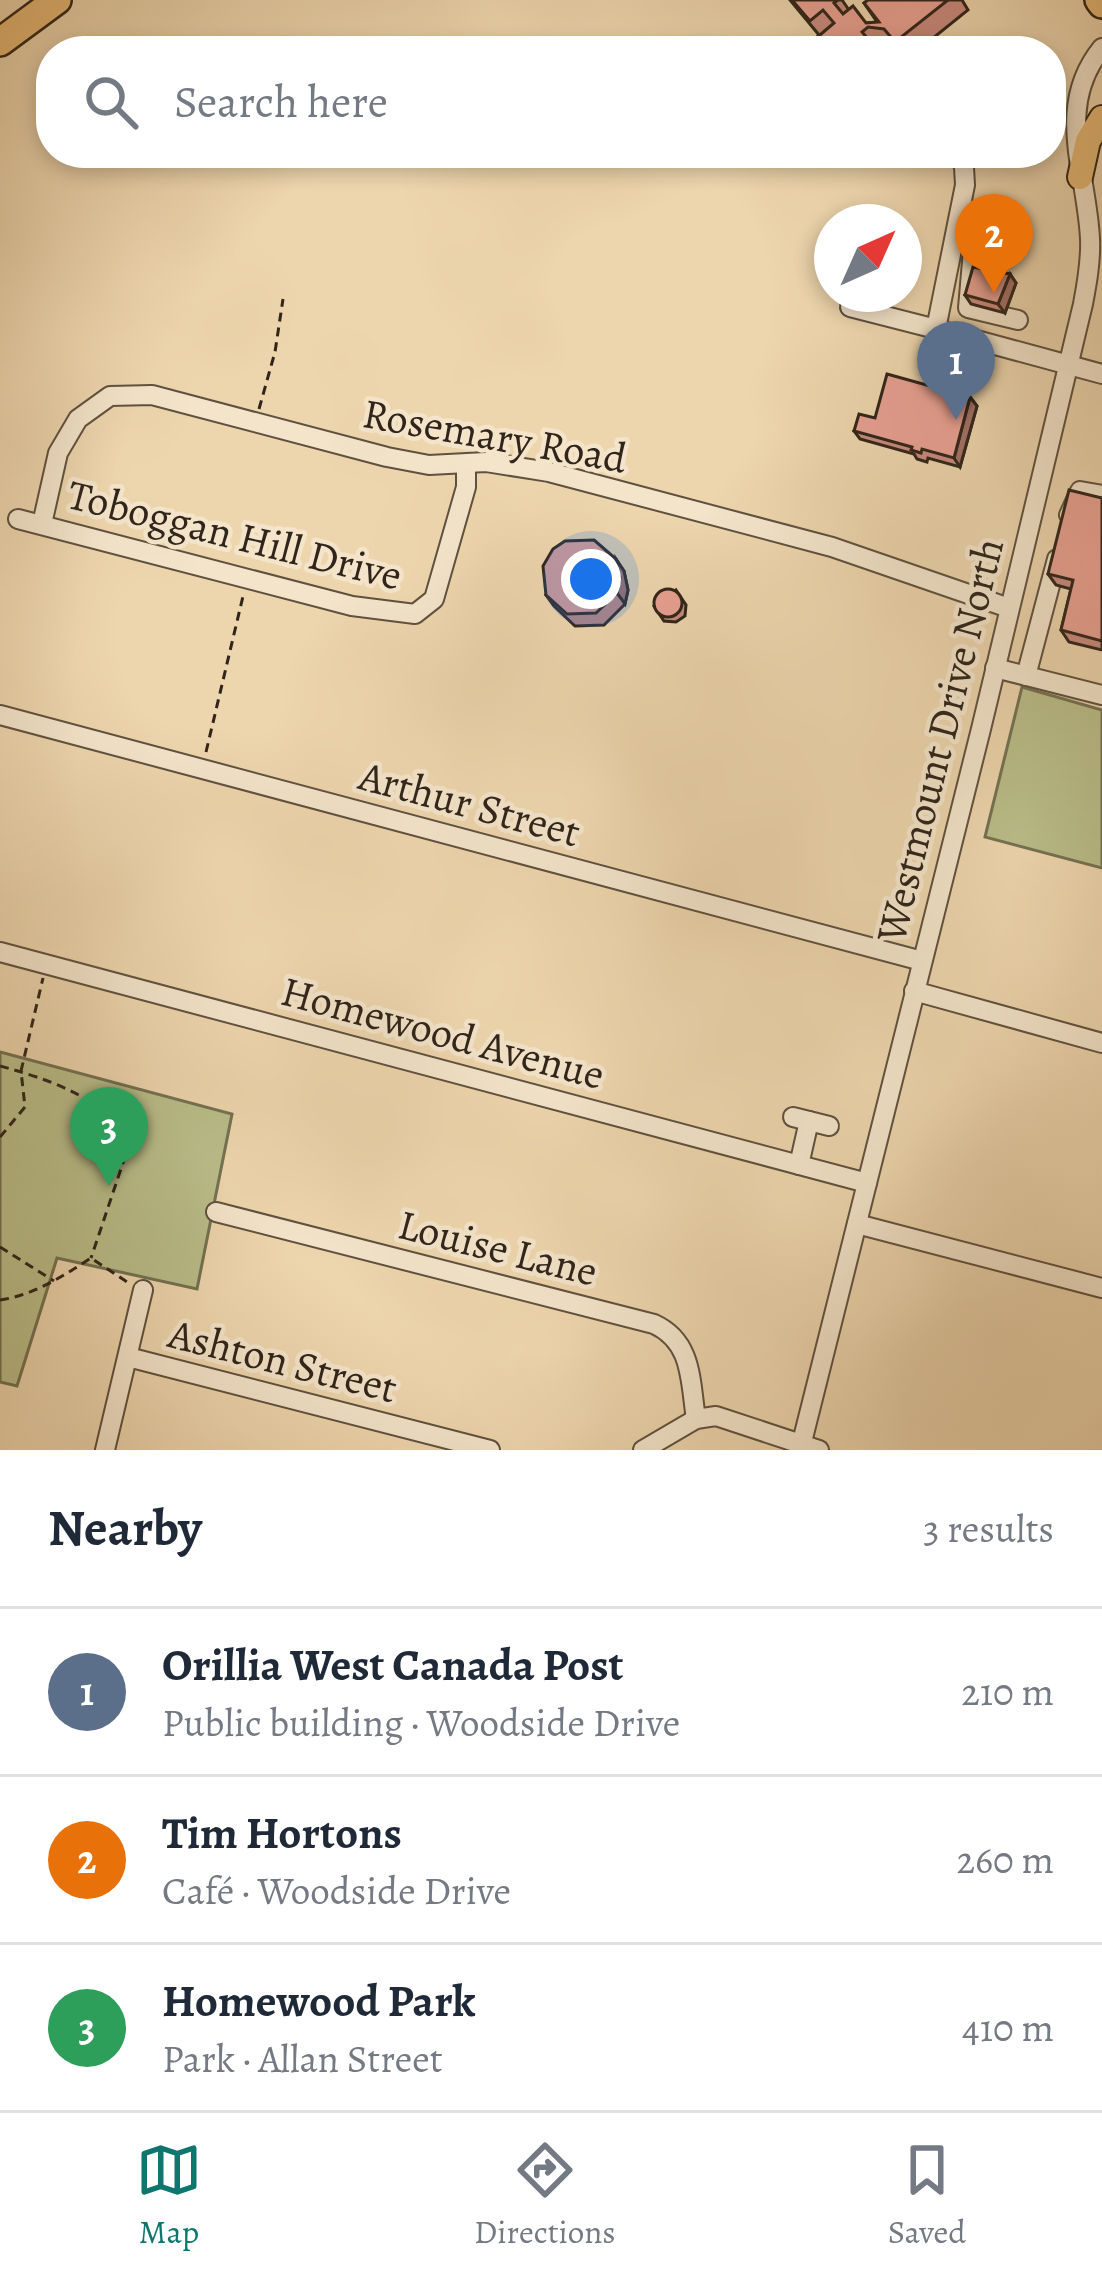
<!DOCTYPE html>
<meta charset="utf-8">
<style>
:root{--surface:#fff;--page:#f2f2f3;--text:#1f2937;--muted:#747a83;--line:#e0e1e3;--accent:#0f766e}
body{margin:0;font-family:Alegreya,serif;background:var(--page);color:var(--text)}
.compass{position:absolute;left:814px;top:204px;width:108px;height:108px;border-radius:50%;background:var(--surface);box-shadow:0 6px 18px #0003;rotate:45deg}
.you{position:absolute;left:591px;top:579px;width:42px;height:42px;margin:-30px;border:9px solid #fff;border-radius:50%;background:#1a73e8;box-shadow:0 0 0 18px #1a73e833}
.badge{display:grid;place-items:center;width:78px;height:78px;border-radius:50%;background:var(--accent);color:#fff;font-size:39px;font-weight:700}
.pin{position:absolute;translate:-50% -99px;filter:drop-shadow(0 3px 6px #0008)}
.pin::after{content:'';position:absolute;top:63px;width:42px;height:36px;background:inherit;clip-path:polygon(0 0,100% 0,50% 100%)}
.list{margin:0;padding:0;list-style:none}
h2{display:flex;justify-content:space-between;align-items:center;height:156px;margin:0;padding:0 48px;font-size:51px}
h2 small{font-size:39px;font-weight:400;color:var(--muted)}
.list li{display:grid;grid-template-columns:78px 1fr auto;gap:36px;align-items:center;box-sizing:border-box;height:168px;padding:0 48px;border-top:3px solid var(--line)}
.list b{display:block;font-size:45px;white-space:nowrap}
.list p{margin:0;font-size:39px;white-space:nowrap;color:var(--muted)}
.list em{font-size:39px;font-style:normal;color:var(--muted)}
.icon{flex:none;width:66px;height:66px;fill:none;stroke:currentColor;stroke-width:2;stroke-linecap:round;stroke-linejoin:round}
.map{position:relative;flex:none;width:1102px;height:1450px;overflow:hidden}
.search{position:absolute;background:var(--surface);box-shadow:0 6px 18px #0003;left:36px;right:36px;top:36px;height:132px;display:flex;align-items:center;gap:30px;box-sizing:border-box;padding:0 42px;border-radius:48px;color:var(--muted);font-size:45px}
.sheet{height:660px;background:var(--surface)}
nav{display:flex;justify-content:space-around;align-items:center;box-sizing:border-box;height:168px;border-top:3px solid var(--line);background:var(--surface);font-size:33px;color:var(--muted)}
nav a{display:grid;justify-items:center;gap:6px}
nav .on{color:var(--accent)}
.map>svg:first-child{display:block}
.green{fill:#b9bd89;stroke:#747152;stroke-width:3}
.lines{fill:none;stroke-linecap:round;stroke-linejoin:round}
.minor-casing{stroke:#5f513f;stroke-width:22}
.major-casing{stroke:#30251a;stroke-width:28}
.highway-casing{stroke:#30251a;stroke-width:32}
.path{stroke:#30251a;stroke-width:3;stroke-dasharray:9 6;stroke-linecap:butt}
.minor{stroke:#f3e4ca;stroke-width:18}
.major{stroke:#e6ba76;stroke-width:24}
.highway{stroke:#e6ba76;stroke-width:27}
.wall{fill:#c88a7e;stroke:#30251a;stroke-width:3}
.shaded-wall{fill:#a27066;stroke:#30251a;stroke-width:3}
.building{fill:#e8a092;stroke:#30251a;stroke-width:3}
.labels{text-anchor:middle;stroke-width:9;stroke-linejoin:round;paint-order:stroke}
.street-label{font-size:42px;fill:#30251a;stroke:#f3e4ca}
</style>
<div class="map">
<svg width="1102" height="1450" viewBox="0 0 1102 1450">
<rect width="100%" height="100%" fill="#edd5ad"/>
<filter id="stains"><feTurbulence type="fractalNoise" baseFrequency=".00167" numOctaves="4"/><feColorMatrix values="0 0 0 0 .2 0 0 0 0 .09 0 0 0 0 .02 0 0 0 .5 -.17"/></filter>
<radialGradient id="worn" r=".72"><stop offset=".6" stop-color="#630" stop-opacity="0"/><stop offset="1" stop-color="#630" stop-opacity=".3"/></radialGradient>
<g class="green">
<path d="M 1022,687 L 1102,710 L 1102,868 L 985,837 Z"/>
<path d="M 0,1052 L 232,1114 L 197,1289 L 57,1258 L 17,1386 L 0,1382 Z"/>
</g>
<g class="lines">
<defs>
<g id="minor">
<path d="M 958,153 L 964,167 L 965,185 L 936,329 L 1102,374"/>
<path d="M 973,250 L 968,308 L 1018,320"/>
<path d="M 850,307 L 936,329"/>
<path d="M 1069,515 L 1080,491 L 1102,495"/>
<path d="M 18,519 L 352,606 L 415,614 L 434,599 L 466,487 L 466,464"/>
<path d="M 42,524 L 58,453 L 78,419 L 110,396 L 152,395 L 387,457 L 429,465 L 486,462 L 549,472 L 832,547 L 1009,608"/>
<path d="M 995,668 L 1102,695"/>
<path d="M 1026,676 L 1057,559"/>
<path d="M 0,715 L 922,961"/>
<path d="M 0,952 L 867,1183"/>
<path d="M 914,991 L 1102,1043"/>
<path d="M 793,1117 L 829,1126"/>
<path d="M 799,1165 L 809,1121"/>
<path d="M 216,1212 L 654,1324 C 693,1342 690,1381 696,1419"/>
<path d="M 857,1224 L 1102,1288"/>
<path d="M 128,1357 L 490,1450"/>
<path d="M 105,1450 L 143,1290"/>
<path d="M 643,1450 L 696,1419 L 716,1416 L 819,1450"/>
<path d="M 800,1450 L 981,729 L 1083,304 C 1087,283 1091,261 1090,239 C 1087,172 1054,107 1102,48"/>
</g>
<path id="major" d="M 1080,177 L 1088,141 L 1102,118"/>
<g id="highway">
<path d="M 1099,0 L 1102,4"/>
<path d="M 0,42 L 57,0"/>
</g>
</defs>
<use href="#minor" class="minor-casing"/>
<use href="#major" class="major-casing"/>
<use href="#highway" class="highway-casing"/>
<g class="path">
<path d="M 259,409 L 275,352 L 283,299"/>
<path d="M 206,752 L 244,592"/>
<path d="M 0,1066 C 41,1077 125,1102 126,1154 L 91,1258"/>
<path d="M 0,1137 L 25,1107 L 21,1071 L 43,978"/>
<path d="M 0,1247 L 54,1281"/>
<path d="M 0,1300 C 34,1295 63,1276 91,1258 L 130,1284"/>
</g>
<use href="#minor" class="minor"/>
<use href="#major" class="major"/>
<use href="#highway" class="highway"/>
</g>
<g class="wall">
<path d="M 790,0 L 842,0 L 849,10 L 866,23 L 877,22 L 864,3 L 868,0 L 962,0 L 968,10 L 917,51 L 900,51 L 896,46 L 880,44 L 875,48 L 821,50 L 814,40 L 819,35 Z"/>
<path d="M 1010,274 L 1016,283 L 1005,313 L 971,304 L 965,295 Z"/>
<path d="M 970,397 L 977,406 L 960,467 L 928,458 L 927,462 L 917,459 L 914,454 L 860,439 L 854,431 L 875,418 Z"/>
<path d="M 1102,498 L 1102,650 L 1069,642 L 1061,630 L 1071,589 L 1056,585 L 1048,574 Z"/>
<path d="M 616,559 L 624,571 L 628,590 L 625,604 L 604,625 L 575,626 L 554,606 L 546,595 Z"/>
<path d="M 676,590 L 686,605 L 685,616 L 676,622 L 664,621 L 654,606 Z"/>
</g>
<g class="shaded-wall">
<path d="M 1010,274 L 1016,283 L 1005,313 L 998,304 Z"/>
<path d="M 970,397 L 977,406 L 960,467 L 954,458 Z"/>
<path d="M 616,559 L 624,571 L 628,590 L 625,604 L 617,593 Z"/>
</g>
<g class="building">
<path d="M 792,0 L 838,0 L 834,3 L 843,14 L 853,6 L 866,23 L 879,22 L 864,3 L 868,0 L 948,0 L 895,42 L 884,29 L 868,27 L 862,32 L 878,51 L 820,51 L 822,49 L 814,40 L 834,23 L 823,10 L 810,21 Z"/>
<path d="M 973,267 L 1010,274 L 998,304 L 965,295 Z"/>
<path d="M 887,374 L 970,397 L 954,458 L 922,449 L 921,453 L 911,450 L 912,447 L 854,431 L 859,414 L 875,418 Z"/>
<path d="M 1069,490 L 1102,498 L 1102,641 L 1061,630 L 1073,580 L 1048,574 Z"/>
<path d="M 594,540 L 616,559 L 620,578 L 617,593 L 596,613 L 567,614 L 546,595 L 543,566 L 553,549 L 565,541 Z"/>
<circle cx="668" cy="603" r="14"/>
</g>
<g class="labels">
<g class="street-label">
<text transform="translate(495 435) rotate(10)" y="15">Rosemary Road</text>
<text transform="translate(235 534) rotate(14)" y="15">Toboggan Hill Drive</text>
<text transform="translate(939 740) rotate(-76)" y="15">Westmount Drive North</text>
<text transform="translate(470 803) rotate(15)" y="15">Arthur Street</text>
<text transform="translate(443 1032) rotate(15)" y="15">Homewood Avenue</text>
<text transform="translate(498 1247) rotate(14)" y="15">Louise Lane</text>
<text transform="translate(283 1360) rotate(14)" y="15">Ashton Street</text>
</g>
</g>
<rect width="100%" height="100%" filter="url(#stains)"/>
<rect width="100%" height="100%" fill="url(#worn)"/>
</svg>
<svg class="compass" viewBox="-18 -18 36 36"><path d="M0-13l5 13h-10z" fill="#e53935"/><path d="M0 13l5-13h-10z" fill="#747a83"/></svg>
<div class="you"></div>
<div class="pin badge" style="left:956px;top:420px;background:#5c6f8a">1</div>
<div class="pin badge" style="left:994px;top:293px;background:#e8710a">2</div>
<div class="pin badge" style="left:109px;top:1186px;background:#2e9e5b">3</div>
<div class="search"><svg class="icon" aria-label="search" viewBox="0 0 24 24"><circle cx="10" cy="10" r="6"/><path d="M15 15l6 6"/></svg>Search here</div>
</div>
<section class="sheet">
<h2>Nearby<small>3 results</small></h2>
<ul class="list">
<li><span class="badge" style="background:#5c6f8a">1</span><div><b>Orillia West Canada Post</b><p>Public building · Woodside Drive</p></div><em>210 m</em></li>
<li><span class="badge" style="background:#e8710a">2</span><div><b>Tim Hortons</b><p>Café · Woodside Drive</p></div><em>260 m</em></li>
<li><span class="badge" style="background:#2e9e5b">3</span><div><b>Homewood Park</b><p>Park · Allan Street</p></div><em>410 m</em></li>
</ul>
</section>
<nav>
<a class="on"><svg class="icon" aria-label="map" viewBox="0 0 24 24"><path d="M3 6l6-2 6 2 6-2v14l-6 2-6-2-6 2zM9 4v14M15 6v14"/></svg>Map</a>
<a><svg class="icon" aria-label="directions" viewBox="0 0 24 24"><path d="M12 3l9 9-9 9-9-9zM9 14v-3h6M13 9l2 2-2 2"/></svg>Directions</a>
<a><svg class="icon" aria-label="saved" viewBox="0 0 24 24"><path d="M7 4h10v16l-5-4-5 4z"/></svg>Saved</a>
</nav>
